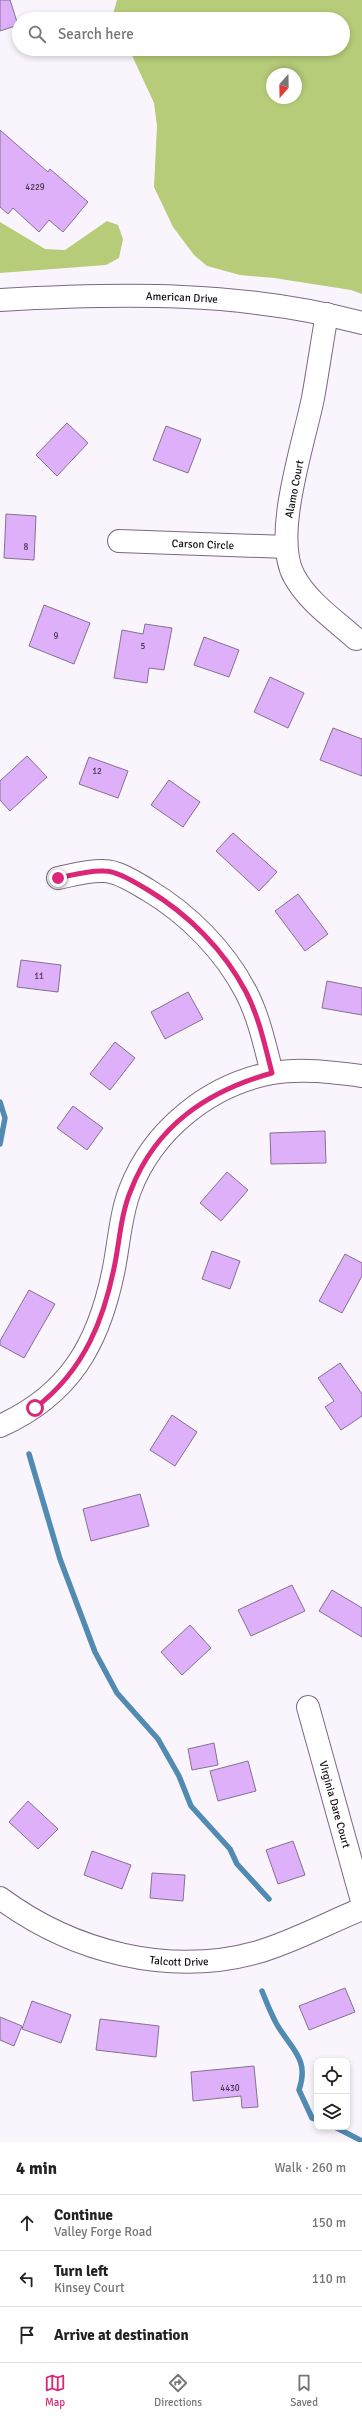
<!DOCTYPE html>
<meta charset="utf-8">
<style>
:root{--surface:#fff;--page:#f6f6f6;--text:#222;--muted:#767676;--line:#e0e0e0;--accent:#db2777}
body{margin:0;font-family:Signika,sans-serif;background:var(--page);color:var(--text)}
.controls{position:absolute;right:12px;bottom:12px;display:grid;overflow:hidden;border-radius:8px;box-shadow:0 2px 6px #0003}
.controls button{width:36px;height:36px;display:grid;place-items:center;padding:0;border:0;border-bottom:1px solid var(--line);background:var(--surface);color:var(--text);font:20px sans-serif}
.compass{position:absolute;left:266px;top:68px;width:36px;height:36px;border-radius:50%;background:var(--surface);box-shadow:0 2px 6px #0003;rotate:200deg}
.stop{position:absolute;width:12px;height:12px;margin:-9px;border:3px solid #db2777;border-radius:50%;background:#fff}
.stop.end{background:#db2777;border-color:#fff;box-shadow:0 1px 4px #0008}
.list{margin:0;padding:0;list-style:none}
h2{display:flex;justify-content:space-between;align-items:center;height:52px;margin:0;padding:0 16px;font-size:17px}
h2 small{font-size:13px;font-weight:400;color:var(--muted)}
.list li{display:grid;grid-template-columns:26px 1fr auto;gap:12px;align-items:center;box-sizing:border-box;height:56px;padding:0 16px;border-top:1px solid var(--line)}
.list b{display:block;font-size:15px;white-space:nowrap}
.list p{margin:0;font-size:13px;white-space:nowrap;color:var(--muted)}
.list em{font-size:13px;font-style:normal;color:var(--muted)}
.icon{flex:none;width:22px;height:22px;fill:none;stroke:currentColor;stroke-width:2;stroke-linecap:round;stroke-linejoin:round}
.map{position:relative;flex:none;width:362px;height:2142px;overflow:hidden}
.search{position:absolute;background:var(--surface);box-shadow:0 2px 6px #0003;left:12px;right:12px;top:12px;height:44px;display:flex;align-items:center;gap:10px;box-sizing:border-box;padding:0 14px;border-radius:22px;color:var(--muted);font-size:15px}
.sheet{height:220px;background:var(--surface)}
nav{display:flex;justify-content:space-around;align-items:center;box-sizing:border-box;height:56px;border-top:1px solid var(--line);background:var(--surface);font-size:11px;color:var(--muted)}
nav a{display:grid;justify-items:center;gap:2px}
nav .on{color:var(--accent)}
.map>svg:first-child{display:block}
.forest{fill:#b7cc79;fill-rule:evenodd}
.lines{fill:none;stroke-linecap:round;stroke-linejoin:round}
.stream{stroke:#528bb2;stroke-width:5.5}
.building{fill:#ddb0f9;stroke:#847290}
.minor-casing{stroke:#7d6883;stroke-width:24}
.minor{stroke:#fff;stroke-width:22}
.route{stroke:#db2777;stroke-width:5}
.labels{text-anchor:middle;stroke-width:3;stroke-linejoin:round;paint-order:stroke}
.number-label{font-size:9px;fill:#483650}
.street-label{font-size:11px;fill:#160d18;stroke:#fff}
</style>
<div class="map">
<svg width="362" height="2142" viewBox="0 0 362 2142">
<rect width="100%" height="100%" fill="#faf5fc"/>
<g class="forest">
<path d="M 117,0 L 362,0 L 362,294 L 351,290 L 274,278 L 240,275 L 207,266 L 194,255 L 173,227 L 154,187 L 157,126 L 154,103 L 129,49 L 343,49 L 343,19 L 115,19 L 113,14 ZM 272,74 L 296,74 L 296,98 L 272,98 Z"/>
<path d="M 107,221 L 118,225 L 123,239 L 119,258 L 106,265 L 0,273 L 0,222 L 45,249 L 65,250 Z"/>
</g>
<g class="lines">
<g class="stream">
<path d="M 0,1102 L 5,1118 L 0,1144"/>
<path d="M 29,1454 L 60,1559 L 95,1652 L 117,1693 L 158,1739 L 179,1776 L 191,1806 L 230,1849 L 237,1864 L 269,1899"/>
<path d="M 262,1991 C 267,2003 272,2017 279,2028 C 294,2051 309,2061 299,2090 L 312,2118 L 317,2120"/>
<path d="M 335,2127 L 362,2141"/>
</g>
</g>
<g class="building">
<path d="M 0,0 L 10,0 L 18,25 L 0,31 Z"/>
<path d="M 0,130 L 48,172 L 50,169 L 88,202 L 63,232 L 49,220 L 39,232 L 13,208 L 8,214 L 0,207 Z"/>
<path d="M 67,423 L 88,443 L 57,476 L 36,455 Z"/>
<path d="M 166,426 L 201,439 L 188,473 L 153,460 Z"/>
<path d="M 6,514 L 36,516 L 34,560 L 4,558 Z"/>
<path d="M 44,605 L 90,623 L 74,664 L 29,646 Z"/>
<path d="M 145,624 L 172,628 L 164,670 L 149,668 L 147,683 L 114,678 L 122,630 L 143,634 Z"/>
<path d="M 204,637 L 239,650 L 229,677 L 194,665 Z"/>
<path d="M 270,677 L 304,693 L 288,728 L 254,712 Z"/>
<path d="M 333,728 L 362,739 L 362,776 L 320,760 Z"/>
<path d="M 27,756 L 47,777 L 10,811 L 0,800 L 0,781 Z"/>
<path d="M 89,757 L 128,771 L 118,798 L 79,784 Z"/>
<path d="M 169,780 L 200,802 L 183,827 L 151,805 Z"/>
<path d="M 233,833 L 277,872 L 259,891 L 216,851 Z"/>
<path d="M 298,894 L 328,934 L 305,951 L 275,911 Z"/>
<path d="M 21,960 L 61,965 L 58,992 L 17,987 Z"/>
<path d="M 327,981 L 362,988 L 362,1015 L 322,1008 Z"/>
<path d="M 188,992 L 203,1019 L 165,1039 L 151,1012 Z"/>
<path d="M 115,1042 L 135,1058 L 110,1090 L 90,1074 Z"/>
<path d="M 73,1106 L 103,1128 L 87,1150 L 57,1128 Z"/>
<path d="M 325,1131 L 326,1163 L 271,1164 L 270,1133 Z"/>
<path d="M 227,1172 L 248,1190 L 221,1221 L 200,1203 Z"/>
<path d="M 212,1251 L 240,1261 L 230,1289 L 202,1279 Z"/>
<path d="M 345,1254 L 362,1263 L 362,1276 L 342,1313 L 319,1301 Z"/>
<path d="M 29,1290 L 55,1304 L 24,1358 L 0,1345 L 0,1341 Z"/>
<path d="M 340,1363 L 362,1394 L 362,1416 L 341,1430 L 325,1407 L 334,1401 L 318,1378 Z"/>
<path d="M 172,1415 L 197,1432 L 175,1466 L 150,1450 Z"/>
<path d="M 140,1494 L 149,1526 L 91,1541 L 83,1509 Z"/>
<path d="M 292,1585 L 305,1611 L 251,1636 L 238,1610 Z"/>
<path d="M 332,1590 L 362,1608 L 362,1637 L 319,1611 Z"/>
<path d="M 190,1625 L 211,1648 L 182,1675 L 161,1652 Z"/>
<path d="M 214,1743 L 218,1765 L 192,1770 L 188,1749 Z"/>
<path d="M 248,1761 L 256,1791 L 218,1801 L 210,1771 Z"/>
<path d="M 28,1801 L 58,1829 L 38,1849 L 9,1822 Z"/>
<path d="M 293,1841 L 305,1875 L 278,1884 L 266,1850 Z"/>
<path d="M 92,1851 L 131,1865 L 122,1889 L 84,1875 Z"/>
<path d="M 152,1873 L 185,1875 L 183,1901 L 150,1898 Z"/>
<path d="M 345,1988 L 355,2012 L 309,2030 L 299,2006 Z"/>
<path d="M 32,2001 L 71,2015 L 61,2043 L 22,2029 Z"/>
<path d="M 0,2017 L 22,2026 L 14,2046 L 0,2040 Z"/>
<path d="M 100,2019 L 159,2026 L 156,2057 L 96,2050 Z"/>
<path d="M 254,2066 L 258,2107 L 242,2108 L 241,2096 L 193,2101 L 191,2072 Z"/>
</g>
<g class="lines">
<defs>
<g id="minor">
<path id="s1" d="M 0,300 C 121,293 244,291 362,323"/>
<path d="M 327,314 C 322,342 318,370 313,398 C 304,443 272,536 294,576 C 308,602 335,620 356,639"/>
<path id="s2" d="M 119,541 L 286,547"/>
<path d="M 58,878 C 73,875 89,870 104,871 C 118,871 136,883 148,890 C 188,914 224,950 246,992 C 259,1017 265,1046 272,1073"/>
<path d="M 0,1426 C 69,1395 98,1345 113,1273 C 119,1245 120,1216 130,1190 C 153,1130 209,1085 272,1073 C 301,1068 332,1072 362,1076"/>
<path id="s3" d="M 308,1707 L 362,1901"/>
<path id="s4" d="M 0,1898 C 73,1952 169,1977 258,1952 C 295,1941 327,1923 362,1909"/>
</g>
</defs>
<use href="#minor" class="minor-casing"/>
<use href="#minor" class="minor"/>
</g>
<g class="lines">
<path class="route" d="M 35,1408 C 85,1370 105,1318 116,1258 C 120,1235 122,1211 131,1190 C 156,1125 208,1091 272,1073 C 265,1046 259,1017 246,992 C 224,950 188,914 148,890 C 136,883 118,871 104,871 C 89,870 73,875 58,878"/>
</g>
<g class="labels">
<g class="number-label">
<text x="35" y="190">4229</text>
<text x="26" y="550">8</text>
<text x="56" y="639">9</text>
<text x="143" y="649">5</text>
<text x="97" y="774">12</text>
<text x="39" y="979">11</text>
<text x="230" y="2091">4430</text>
</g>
<g class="street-label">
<text dy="4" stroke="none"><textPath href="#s1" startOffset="182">American Drive</textPath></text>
<text transform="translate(294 489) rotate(-79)" y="4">Alamo Court</text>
<text dy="4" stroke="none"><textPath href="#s2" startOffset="84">Carson Circle</textPath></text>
<text dy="4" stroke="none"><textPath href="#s3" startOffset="101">Virginia Dare Court</textPath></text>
<text dy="4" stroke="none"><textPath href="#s4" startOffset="193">Talcott Drive</textPath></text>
</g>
</g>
</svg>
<div class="controls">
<button><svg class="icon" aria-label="locate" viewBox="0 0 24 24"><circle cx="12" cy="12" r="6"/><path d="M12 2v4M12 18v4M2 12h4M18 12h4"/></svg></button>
<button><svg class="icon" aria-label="layers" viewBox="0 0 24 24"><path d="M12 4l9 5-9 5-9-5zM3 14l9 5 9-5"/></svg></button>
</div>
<svg class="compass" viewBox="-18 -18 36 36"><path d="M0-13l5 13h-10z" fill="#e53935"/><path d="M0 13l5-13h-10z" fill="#767676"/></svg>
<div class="stop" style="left:35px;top:1408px"></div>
<div class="stop end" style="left:58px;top:878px"></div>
<div class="search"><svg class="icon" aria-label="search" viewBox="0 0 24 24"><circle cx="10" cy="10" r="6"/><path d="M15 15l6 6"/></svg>Search here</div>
</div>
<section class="sheet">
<h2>4 min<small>Walk · 260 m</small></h2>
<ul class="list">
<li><svg class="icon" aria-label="ahead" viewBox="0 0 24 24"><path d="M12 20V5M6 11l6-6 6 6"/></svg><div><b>Continue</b><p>Valley Forge Road</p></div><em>150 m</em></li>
<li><svg class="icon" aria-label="left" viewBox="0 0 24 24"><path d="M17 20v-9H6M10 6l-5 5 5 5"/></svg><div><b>Turn left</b><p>Kinsey Court</p></div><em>110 m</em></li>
<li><svg class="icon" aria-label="arrive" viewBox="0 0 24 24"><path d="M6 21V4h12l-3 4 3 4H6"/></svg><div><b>Arrive at destination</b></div></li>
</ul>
</section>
<nav>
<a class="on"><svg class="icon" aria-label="map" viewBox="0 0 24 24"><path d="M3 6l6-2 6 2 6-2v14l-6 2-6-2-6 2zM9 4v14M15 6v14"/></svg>Map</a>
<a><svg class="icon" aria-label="directions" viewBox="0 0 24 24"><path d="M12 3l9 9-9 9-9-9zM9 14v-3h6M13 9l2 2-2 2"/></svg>Directions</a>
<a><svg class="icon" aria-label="saved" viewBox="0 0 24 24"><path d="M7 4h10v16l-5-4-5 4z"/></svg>Saved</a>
</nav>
